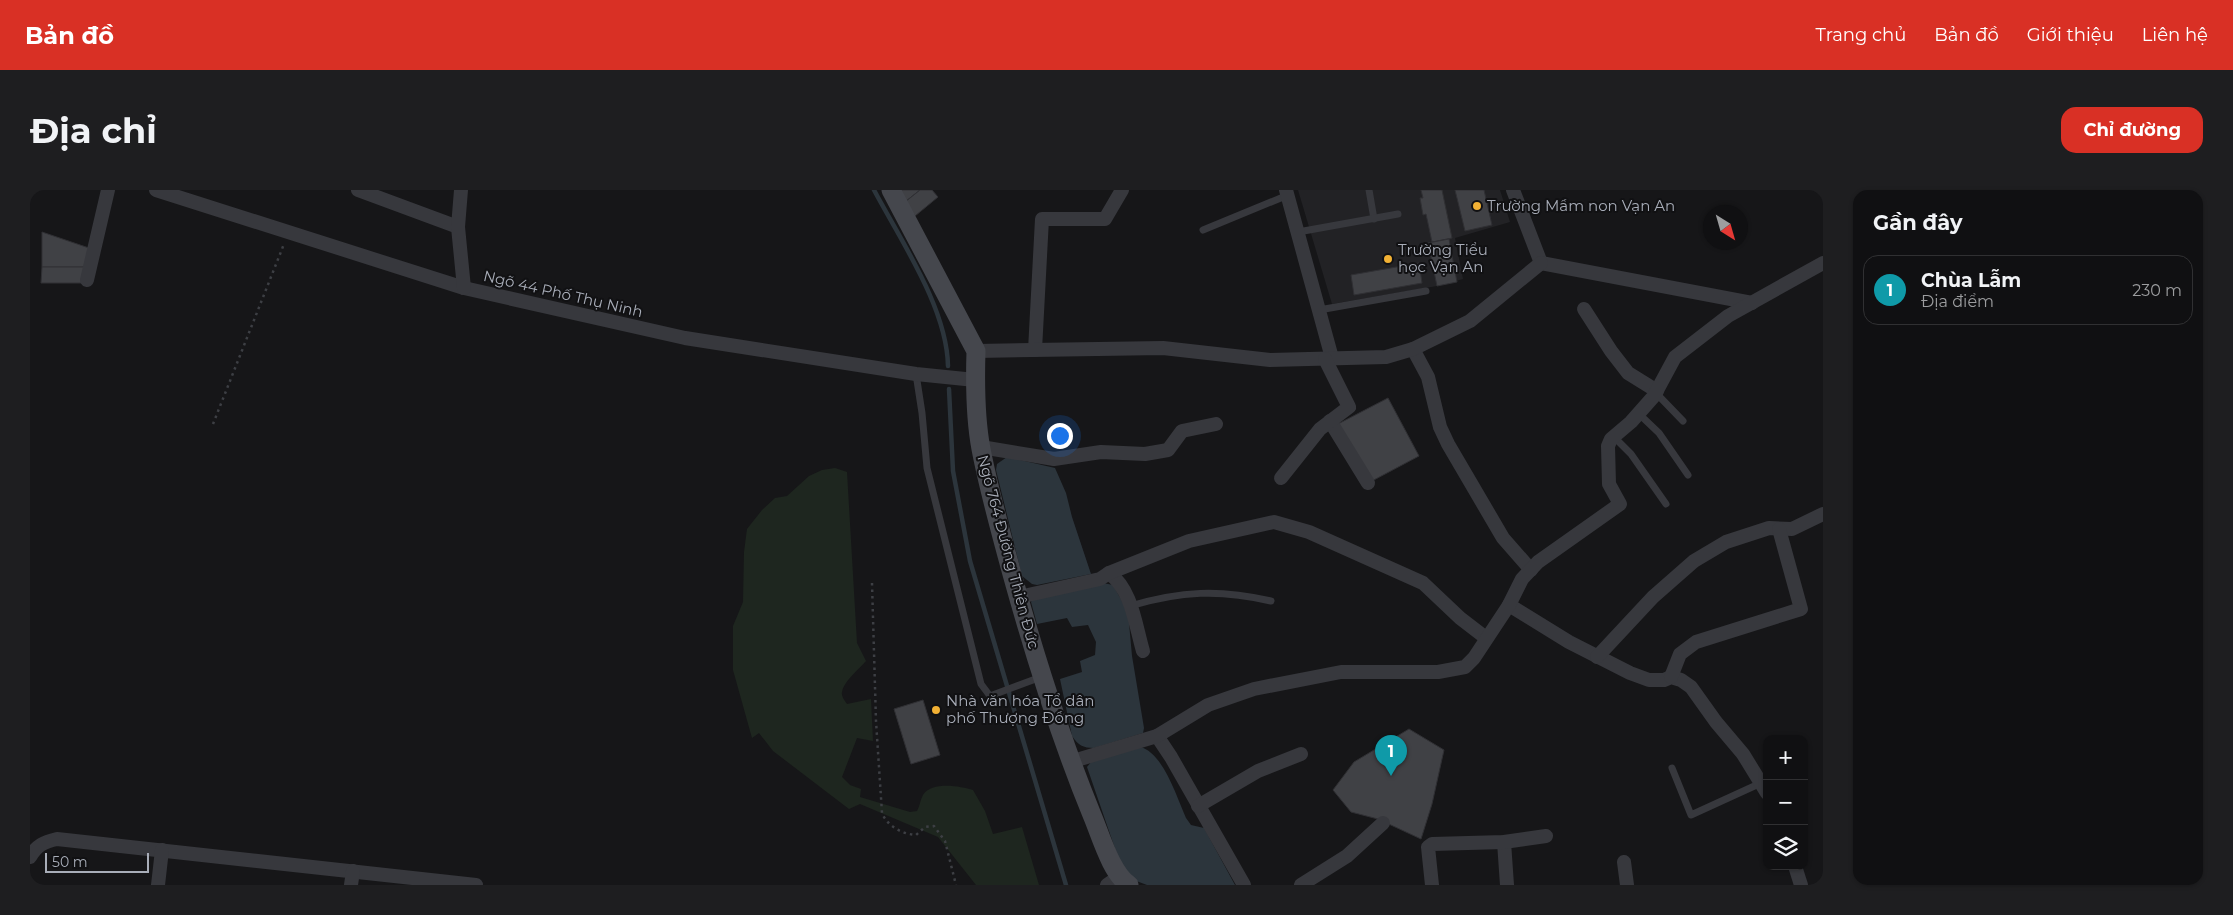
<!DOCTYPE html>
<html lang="vi">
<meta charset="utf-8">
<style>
:root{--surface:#101012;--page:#1e1e20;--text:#f1f3f6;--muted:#9c9d9f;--line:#303032;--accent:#d93025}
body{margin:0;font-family:Montserrat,sans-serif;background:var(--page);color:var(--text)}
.controls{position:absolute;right:15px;bottom:15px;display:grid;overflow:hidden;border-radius:10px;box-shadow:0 1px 4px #0004}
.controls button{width:45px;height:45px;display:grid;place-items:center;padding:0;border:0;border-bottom:1px solid var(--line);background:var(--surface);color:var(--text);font:25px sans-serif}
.compass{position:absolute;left:1673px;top:15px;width:45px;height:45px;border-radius:50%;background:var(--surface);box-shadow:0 1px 4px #0004;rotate:143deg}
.scale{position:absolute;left:15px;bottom:12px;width:104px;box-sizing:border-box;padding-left:5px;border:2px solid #a8adb8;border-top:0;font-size:14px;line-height:18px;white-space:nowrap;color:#a8adb8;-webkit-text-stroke:4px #111113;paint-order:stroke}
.you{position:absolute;left:1029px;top:245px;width:18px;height:18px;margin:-12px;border:4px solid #fff;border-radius:50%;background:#1a73e8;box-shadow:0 0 0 8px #1a73e833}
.badge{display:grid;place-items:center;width:32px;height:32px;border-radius:50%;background:var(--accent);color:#fff;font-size:16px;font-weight:700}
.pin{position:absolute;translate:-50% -41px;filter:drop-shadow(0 1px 2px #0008)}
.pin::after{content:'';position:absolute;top:26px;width:18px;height:15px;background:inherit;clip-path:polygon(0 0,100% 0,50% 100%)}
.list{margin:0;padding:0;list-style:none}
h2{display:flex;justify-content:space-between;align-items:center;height:65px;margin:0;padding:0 20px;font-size:21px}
h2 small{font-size:16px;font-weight:400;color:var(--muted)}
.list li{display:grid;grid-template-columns:32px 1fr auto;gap:15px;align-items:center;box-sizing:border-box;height:70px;margin:0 10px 10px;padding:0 10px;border:1px solid var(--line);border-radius:15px}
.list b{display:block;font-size:19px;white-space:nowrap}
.list p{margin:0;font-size:16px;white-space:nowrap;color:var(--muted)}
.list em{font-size:16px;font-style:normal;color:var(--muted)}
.icon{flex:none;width:28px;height:28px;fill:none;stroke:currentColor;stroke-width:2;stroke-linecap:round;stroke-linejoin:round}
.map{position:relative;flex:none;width:1793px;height:695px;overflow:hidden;border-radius:15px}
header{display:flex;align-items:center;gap:30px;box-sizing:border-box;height:70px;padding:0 25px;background:var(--accent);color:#fff}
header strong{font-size:24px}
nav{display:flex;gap:28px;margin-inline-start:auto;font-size:18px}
.intro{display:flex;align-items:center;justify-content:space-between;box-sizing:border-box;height:120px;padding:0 30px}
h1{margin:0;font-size:35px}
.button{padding:12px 22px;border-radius:15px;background:var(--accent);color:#fff;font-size:18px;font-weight:700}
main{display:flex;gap:30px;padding:0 30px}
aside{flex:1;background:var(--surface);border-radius:15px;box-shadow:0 1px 4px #0004}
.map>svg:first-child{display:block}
.built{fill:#222225}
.green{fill:#1e261f}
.water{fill:#2c353c}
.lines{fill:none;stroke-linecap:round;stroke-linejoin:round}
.stream{stroke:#2c353c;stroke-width:4.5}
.building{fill:#404145;stroke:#303034}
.path{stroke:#3d3f44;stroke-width:2.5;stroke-dasharray:2.5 4;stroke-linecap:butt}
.lane{stroke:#37383d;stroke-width:7}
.street{stroke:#37383d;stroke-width:14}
.secondary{stroke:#45474d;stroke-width:19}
.poi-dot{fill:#f2b134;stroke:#111113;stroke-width:2}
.labels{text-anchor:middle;stroke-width:4;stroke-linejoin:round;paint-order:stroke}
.poi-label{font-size:15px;fill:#a8adb8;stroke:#111113;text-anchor:start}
.street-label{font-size:15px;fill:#a8adb8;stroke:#111113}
</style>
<header>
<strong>Bản đồ</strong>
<nav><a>Trang chủ</a><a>Bản đồ</a><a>Giới thiệu</a><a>Liên hệ</a></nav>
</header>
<div class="intro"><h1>Địa chỉ</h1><a class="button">Chỉ đường</a></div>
<main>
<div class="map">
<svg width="1793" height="695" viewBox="0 0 1793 695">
<rect width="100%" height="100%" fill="#161618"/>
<path class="built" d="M 1268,0 L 1470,0 L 1480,32 L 1425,48 L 1433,89 L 1407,96 L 1302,114 Z"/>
<path class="green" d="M 805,278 L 817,282 L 827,453 L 836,471 C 829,479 814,491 812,502 C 811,506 814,510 817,514 L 841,509 L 843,551 L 827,548 L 812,587 L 820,595 L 831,599 L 830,607 L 880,622 L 887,621 C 890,616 890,610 893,605 C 902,591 930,596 943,600 L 955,621 L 963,644 L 992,637 L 1009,695 L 946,695 L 908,647 L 830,614 L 819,619 L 743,561 L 729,543 L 722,548 L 703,480 L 703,436 L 713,412 L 714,362 L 717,339 L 732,320 L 745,308 L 757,306 L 779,286 L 792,280 Z"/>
<g class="water">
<path d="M 977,267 L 1025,278 L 1036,303 L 1042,327 L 1061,384 L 1007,395 L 1002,394 L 992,386 L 966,280 L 967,274 Z"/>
<path d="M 1068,392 L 1083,395 L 1098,422 L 1102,466 L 1114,538 L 1113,543 L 1064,558 C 1053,558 1048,555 1042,546 L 1030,489 L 1052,482 L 1050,471 L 1065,465 L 1066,452 L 1058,435 L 1042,437 L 1037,428 L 1007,434 L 1001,412 L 1003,409 Z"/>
<path d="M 1110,557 C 1133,562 1147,608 1156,628 L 1161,635 L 1174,638 L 1205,695 L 1117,695 L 1101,689 L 1091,676 L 1057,577 L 1062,571 Z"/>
</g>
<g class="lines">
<g class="stream">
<path d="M 844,0 C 871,51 917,118 918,176"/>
<path d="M 919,199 L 923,281 L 940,371 L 1036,695"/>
</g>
</g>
<g class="building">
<path d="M 866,0 L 890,0 L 875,12 Z"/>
<path d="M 890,0 L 902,0 L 908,7 L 885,26 L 875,12 Z"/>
<path d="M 1391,0 L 1412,0 L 1422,48 L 1402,52 L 1396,24 L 1393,25 L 1390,8 L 1393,8 Z"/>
<path d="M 1425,0 L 1454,0 L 1462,35 L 1435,41 Z"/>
<path d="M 12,42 L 59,58 L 54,77 L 12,77 Z"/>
<path d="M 1419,49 L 1427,92 L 1407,96 L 1398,53 Z"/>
<path d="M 1389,73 L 1392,93 L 1324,105 L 1321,85 Z"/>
<path d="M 12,77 L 54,77 L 53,93 L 11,93 Z"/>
<path d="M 1358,208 L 1389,266 L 1340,292 L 1306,235 Z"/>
<path d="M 893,510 L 910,565 L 881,574 L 864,519 Z"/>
<path d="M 1379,539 L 1414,560 L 1402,614 L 1391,649 L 1348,629 L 1321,622 L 1303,600 L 1324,572 Z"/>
</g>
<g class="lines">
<g class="path">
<path d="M 183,234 L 254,54"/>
<path d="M 842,393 L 846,531 L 852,623 C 857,636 872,644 886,645 L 895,637 L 904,636 L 915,651 L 926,695"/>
</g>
<g class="lane">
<path d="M 1339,0 L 1344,29"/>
<path d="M 1173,40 L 1258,5"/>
<path d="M 1268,42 L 1368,24"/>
<path d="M 1289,120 L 1396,101"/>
<path d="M 886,184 L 892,223 L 897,278 L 951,494 L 960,506 L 1011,487"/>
<path d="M 1626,203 L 1653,231"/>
<path d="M 1608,223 L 1629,243 L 1658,285"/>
<path d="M 1584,247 L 1601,264 L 1636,314"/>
<path d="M 1100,416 C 1151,401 1189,399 1241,411"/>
<path d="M 1642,578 L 1661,625 L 1731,593"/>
</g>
<g class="street">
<path d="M 126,0 L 434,98 L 655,148 L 886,184 L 945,190"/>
<path d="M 328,0 L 428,37"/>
<path d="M 431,0 L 428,37 L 434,98"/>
<path d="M 1256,0 L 1302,168"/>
<path d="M 1483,0 L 1511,73"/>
<path d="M 1511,73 L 1722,113"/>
<path d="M 57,90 L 78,0"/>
<path d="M 1554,119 L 1581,161 L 1598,183 L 1627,201"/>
<path d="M 1383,159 L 1398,187 L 1410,237 L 1418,254 L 1473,348 L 1501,380"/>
<path d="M 1005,160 L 1012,29 L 1075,29 L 1092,0"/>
<path d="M 946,161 L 1133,158 L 1240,170 L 1356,167 L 1383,159 L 1440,131 L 1511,73"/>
<path d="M 1300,231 L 1338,293"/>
<path d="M 951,257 L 1024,269 L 1071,262 L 1115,264 L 1138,260 L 1152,241 L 1186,234"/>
<path d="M 1251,288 L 1290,239 L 1319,217 L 1295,169"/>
<path d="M 1079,383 C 1102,400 1105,434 1113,461"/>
<path d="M 989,407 L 1070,389 L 1079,383 L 1159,351 L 1244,332 L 1279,342 L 1393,393 L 1430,428 L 1456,448"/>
<path d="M 1479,415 L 1539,452 L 1600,483 L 1619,490 L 1634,490 L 1641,487 L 1651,490 L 1661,497 L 1686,532 L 1713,564 L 1737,603"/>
<path d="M 1567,467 L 1623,407 L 1664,371 L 1696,352 L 1739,338 L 1762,339 L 1793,324"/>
<path d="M 1641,487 L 1650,464 L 1666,452 L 1771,419 L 1749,339"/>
<path d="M 1127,546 L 1141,567 L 1214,695"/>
<path d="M 1040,572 L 1127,546 L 1178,515 L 1224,499 L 1311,482 L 1408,482 L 1435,477 L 1444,468 L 1479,415 L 1492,389 L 1508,372 L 1590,314 L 1579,294 L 1578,256 L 1581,249 L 1601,232 L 1624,206 L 1645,167 L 1698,126 L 1793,73"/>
<path d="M 1168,616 L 1228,581 L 1271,564"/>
<path d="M 1474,652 L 1477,695"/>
<path d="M 0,667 C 7,655 14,652 27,649 L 446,695"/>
<path d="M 1594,672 L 1597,695"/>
<path d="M 1765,676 L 1771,695"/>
<path d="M 128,695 L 132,660"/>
<path d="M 321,695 L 323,681"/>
<path d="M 1077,695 L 1090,686"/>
<path d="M 1271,695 L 1317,666 L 1353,633"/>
<path d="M 1402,695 L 1398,657 L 1402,654 L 1474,652 L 1516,646"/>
</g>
<path class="secondary" d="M 861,0 L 946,161 C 945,193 945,227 951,259 C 959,301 971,343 982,384 C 1005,467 1030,547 1062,625 C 1071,646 1081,683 1099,695"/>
</g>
<g class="poi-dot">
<circle cx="1447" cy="16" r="5"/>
<circle cx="1358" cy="69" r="5"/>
<circle cx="906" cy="520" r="5"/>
</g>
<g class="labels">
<g class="poi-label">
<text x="1457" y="21">Trường Mầm non Vạn An</text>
<text x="1368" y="65">Trường Tiểu<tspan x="1368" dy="17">học Vạn An</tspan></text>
<text x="916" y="516">Nhà văn hóa Tổ dân<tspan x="916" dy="17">phố Thượng Đồng</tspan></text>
</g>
<g class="street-label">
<text transform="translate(533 104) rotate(13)" y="5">Ngõ 44 Phố Thụ Ninh</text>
<text transform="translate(978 362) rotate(75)" y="5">Ngõ 764 Đường Thiên Đức</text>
</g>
</g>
</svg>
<div class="controls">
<button>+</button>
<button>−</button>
<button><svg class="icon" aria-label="layers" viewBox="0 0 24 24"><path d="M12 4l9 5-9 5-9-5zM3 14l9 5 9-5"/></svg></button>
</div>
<svg class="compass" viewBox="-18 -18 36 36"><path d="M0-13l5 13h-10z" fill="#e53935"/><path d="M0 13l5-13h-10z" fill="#9c9d9f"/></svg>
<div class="scale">50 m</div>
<div class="you"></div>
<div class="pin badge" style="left:1361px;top:586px;background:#0f9aa8">1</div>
</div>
<aside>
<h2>Gần đây<small></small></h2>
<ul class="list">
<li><span class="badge" style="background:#0f9aa8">1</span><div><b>Chùa Lẫm</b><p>Địa điểm</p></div><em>230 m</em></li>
</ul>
</aside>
</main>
